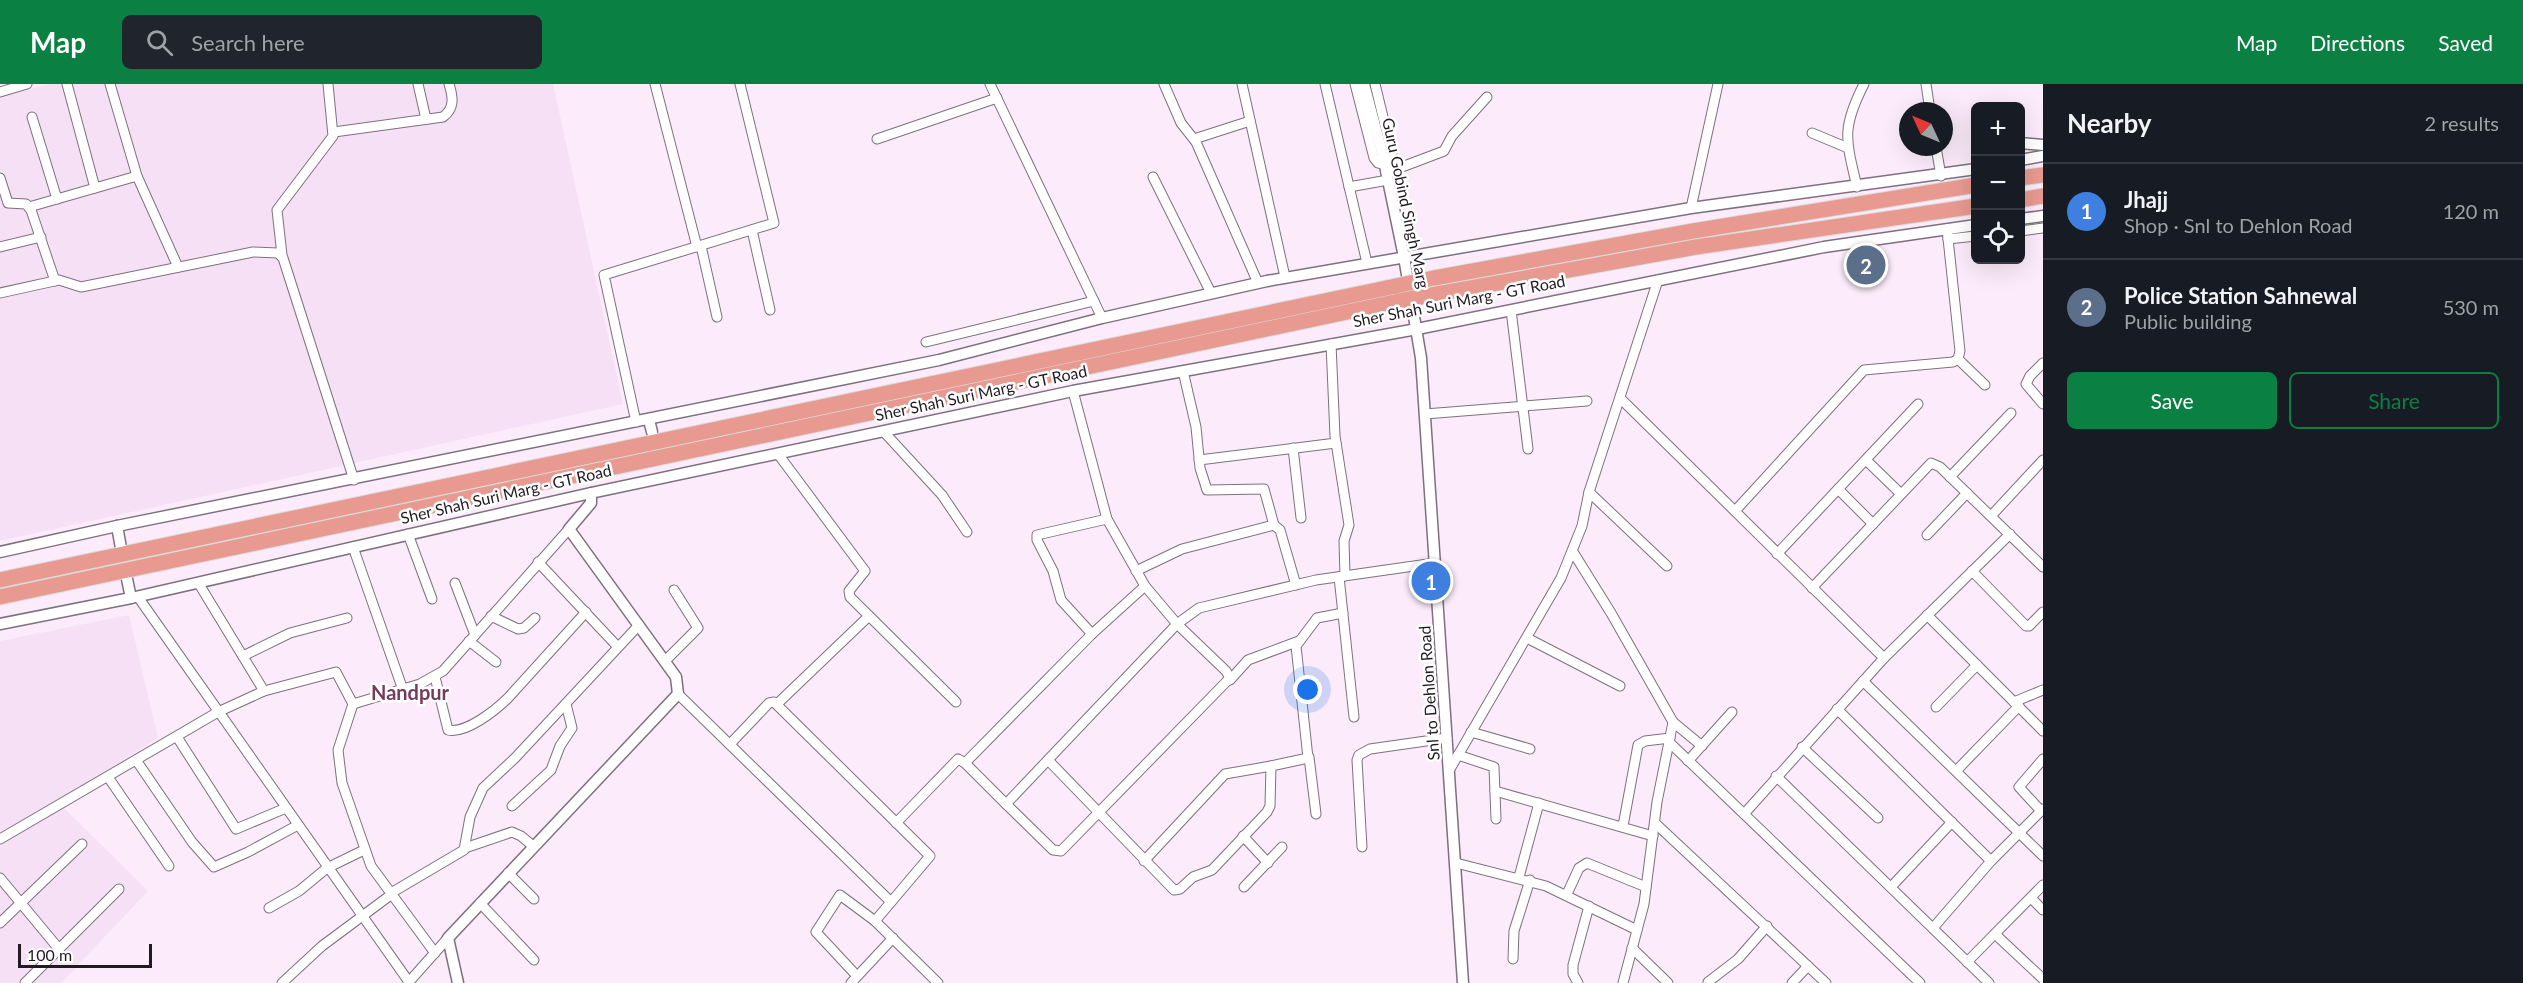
<!DOCTYPE html>
<meta charset="utf-8">
<style>
:root{--surface:#171b24;--page:#20242c;--text:#f1f3f6;--muted:#9ea1a6;--line:#363941;--accent:#0b8043}
body{margin:0;font-family:Lato,sans-serif;background:var(--page);color:var(--text)}
.controls{position:absolute;right:18px;top:18px;display:grid;overflow:hidden;border-radius:9px;box-shadow:0 6px 24px #0002}
.controls button{width:54px;height:54px;display:grid;place-items:center;padding:0;border:0;border-bottom:2px solid var(--line);background:var(--surface);color:var(--text);font:30px sans-serif}
.compass{position:absolute;left:1899px;top:18px;width:54px;height:54px;border-radius:50%;background:var(--surface);box-shadow:0 6px 24px #0002;rotate:314deg}
.scale{position:absolute;left:18px;bottom:15px;width:134px;box-sizing:border-box;padding-left:6px;border:3px solid #211b21;border-top:0;font-size:16px;line-height:21px;white-space:nowrap;color:#211b21;-webkit-text-stroke:4px #fff;paint-order:stroke}
.you{position:absolute;left:1308px;top:606px;width:21px;height:21px;margin:-15px;border:4px solid #fff;border-radius:50%;background:#1a73e8;box-shadow:0 0 0 9px #1a73e833}
.badge{display:grid;place-items:center;width:39px;height:39px;border-radius:50%;background:var(--accent);color:#fff;font-size:20px;font-weight:700}
.pin{position:absolute;translate:-50% -50%;border:3px solid #fff;box-shadow:0 2px 6px #0006}
.list{margin:0;padding:0;list-style:none}
h2{display:flex;justify-content:space-between;align-items:center;height:78px;margin:0;padding:0 24px;font-size:26px}
h2 small{font-size:20px;font-weight:400;color:var(--muted)}
.list li{display:grid;grid-template-columns:39px 1fr auto;gap:18px;align-items:center;box-sizing:border-box;height:96px;padding:0 24px;border-top:2px solid var(--line)}
.list b{display:block;font-size:22px;white-space:nowrap}
.list p{margin:0;font-size:20px;white-space:nowrap;color:var(--muted)}
.list em{font-size:20px;font-style:normal;color:var(--muted)}
.actions{display:flex;gap:12px;padding:18px 24px}
.actions a{flex:1;padding:14px 0;border:2px solid var(--accent);border-radius:9px;text-align:center;font-size:21px;color:var(--accent)}
.actions .main{background:var(--accent);color:#fff}
.icon{flex:none;width:33px;height:33px;fill:none;stroke:currentColor;stroke-width:2;stroke-linecap:round;stroke-linejoin:round}
.map{position:relative;flex:none;width:2043px;height:899px;overflow:hidden}
header{display:flex;align-items:center;gap:36px;box-sizing:border-box;height:84px;padding:0 30px;background:var(--accent);color:#fff}
header strong{font-size:28px}
nav{display:flex;gap:33px;margin-inline-start:auto;font-size:21px}
.search{width:420px;height:54px;background:var(--page);display:flex;align-items:center;gap:15px;box-sizing:border-box;padding:0 21px;border-radius:9px;color:var(--muted);font-size:22px}
main{display:flex}
aside{flex:1;background:var(--surface)}
.map>svg:first-child{display:block}
.built{fill:#f6e0f6}
.lines{fill:none;stroke-linecap:round;stroke-linejoin:round}
.minor-casing{stroke:#7e707e;stroke-width:11}
.tertiary-casing{stroke:#7e707e;stroke-width:13}
.trunk-casing{stroke:#dbdbdb;stroke-width:17}
.minor{stroke:#fff;stroke-width:9}
.tertiary{stroke:#fff;stroke-width:10}
.trunk{stroke:#e89a90;stroke-width:15}
.trunk-bridge-casing{stroke:#dbdbdb;stroke-width:17;stroke-linecap:butt}
.trunk-bridge{stroke:#e89a90;stroke-width:15}
.labels{text-anchor:middle;stroke-width:5;stroke-linejoin:round;paint-order:stroke}
.street-label{font-size:16px;fill:#211b21;stroke:#fff}
.quarter-label{font-size:20px;font-weight:bold;fill:#77385e;stroke:#fff}
</style>
<header>
<strong>Map</strong>
<div class="search"><svg class="icon" aria-label="search" viewBox="0 0 24 24"><circle cx="10" cy="10" r="6"/><path d="M15 15l6 6"/></svg>Search here</div>
<nav><a>Map</a><a>Directions</a><a>Saved</a></nav>
</header>
<main>
<div class="map">
<svg width="2043" height="899" viewBox="0 0 2043 899">
<rect width="100%" height="100%" fill="#fcecfb"/>
<g class="built">
<path d="M 50,0 L 553,0 L 623,320 L 0,457 L 0,13 Z"/>
<path d="M 129,531 L 158,654 L 57,717 L 148,807 L 61,899 L 0,899 L 0,557 Z"/>
</g>
<g class="lines">
<defs>
<g id="minor">
<path d="M 67,0 L 95,104"/>
<path d="M 110,0 L 137,92 L 178,183"/>
<path d="M 418,0 L 426,35"/>
<path d="M 655,0 L 697,163"/>
<path d="M 990,0 L 1102,234"/>
<path d="M 1164,0 L 1181,39 L 1196,58 L 1258,199"/>
<path d="M 1242,0 L 1285,193"/>
<path d="M 1325,0 L 1367,179"/>
<path d="M 1355,0 L 1374,74 L 1378,79 L 1385,81 L 1392,70 L 1375,0"/>
<path d="M 1926,0 L 1930,27"/>
<path d="M 0,8 L 27,0"/>
<path d="M 32,33 L 57,115"/>
<path d="M 334,48 L 443,33 C 455,24 453,13 449,0"/>
<path d="M 1812,49 L 1848,64"/>
<path d="M 877,55 L 997,14"/>
<path d="M 1194,55 L 1250,37"/>
<path d="M 1936,63 L 1941,92"/>
<path d="M 1386,89 L 1444,67 L 1452,52 L 1487,13"/>
<path d="M 1153,93 L 1211,209"/>
<path d="M 0,94 L 8,119 L 26,120 L 31,126 L 55,197"/>
<path d="M 1349,103 L 1388,96"/>
<path d="M 1857,103 C 1846,56 1841,45 1864,0"/>
<path d="M 29,123 L 137,92"/>
<path d="M 1691,124 L 1718,0"/>
<path d="M 752,146 L 770,226"/>
<path d="M 2020,147 L 2043,144"/>
<path d="M 1948,155 L 1976,152"/>
<path d="M 701,162 L 717,233"/>
<path d="M 0,163 L 41,153"/>
<path d="M 282,171 L 277,126 L 333,52 L 328,0"/>
<path d="M 0,209 L 59,196 L 81,203 L 253,168 L 278,169 L 283,174 L 354,396"/>
<path d="M 1511,226 L 1528,365"/>
<path d="M 926,258 L 1094,217"/>
<path d="M 1331,260 L 1335,352 L 1349,441 L 1344,457 L 1345,492"/>
<path d="M 1958,275 L 1985,301"/>
<path d="M 2043,279 L 2030,292 L 2026,300 L 2043,320"/>
<path d="M 1183,287 L 1196,343 L 1200,384 L 1207,406 L 1264,405 L 1274,441"/>
<path d="M 1621,315 L 1884,574"/>
<path d="M 1425,330 L 1587,317"/>
<path d="M 636,338 L 604,191 L 774,139 L 740,0"/>
<path d="M 884,348 L 942,411 L 967,448"/>
<path d="M 1293,364 L 1301,434"/>
<path d="M 778,370 L 865,487 L 849,507 L 850,513 L 956,618"/>
<path d="M 1199,376 L 1336,359"/>
<path d="M 1866,376 L 1901,410"/>
<path d="M 1950,393 L 2011,329"/>
<path d="M 1838,405 L 1873,440"/>
<path d="M 1589,408 L 1667,482"/>
<path d="M 1735,427 L 1864,286 L 1953,278 L 1958,275 L 1960,267 L 1947,145"/>
<path d="M 1991,432 L 2043,376"/>
<path d="M 1107,435 L 1037,451 L 1037,456 L 1053,487 L 1061,516 L 1092,550 L 1145,502"/>
<path d="M 408,450 L 432,515"/>
<path d="M 1927,451 L 1967,409"/>
<path d="M 353,463 L 403,606"/>
<path d="M 1573,468 L 1611,529 L 1673,638 L 1657,718 L 1644,820 L 1623,899"/>
<path d="M 1777,470 L 1918,320"/>
<path d="M 538,478 L 617,562"/>
<path d="M 1136,487 L 1182,465 L 1274,441 L 1280,446 L 1296,501"/>
<path d="M 1972,487 L 2026,542 L 2029,542 L 2043,528"/>
<path d="M 1339,493 L 1354,633"/>
<path d="M 455,499 L 475,551"/>
<path d="M 199,500 L 264,607"/>
<path d="M 1812,504 L 1931,379 L 1940,383 L 2043,483"/>
<path d="M 138,513 L 409,898"/>
<path d="M 1927,531 L 2043,647"/>
<path d="M 491,532 L 518,545 L 524,544 L 535,534"/>
<path d="M 1527,554 L 1620,602"/>
<path d="M 469,557 L 496,578"/>
<path d="M 243,572 L 290,549 L 347,534"/>
<path d="M 665,577 L 698,544 L 674,506"/>
<path d="M 435,593 L 448,646 C 466,650 496,626 508,614 L 586,528"/>
<path d="M 1230,596 L 1248,576 L 1299,557"/>
<path d="M 1863,597 L 2043,772"/>
<path d="M 678,610 L 891,818"/>
<path d="M 2014,618 L 2043,606"/>
<path d="M 353,620 L 420,600 L 443,587 L 569,445"/>
<path d="M 777,620 L 869,532"/>
<path d="M 1936,623 L 1977,581"/>
<path d="M 1837,625 L 1991,777"/>
<path d="M 1673,638 L 1702,662"/>
<path d="M 1471,648 L 1530,665"/>
<path d="M 177,653 L 236,745 L 286,724"/>
<path d="M 1669,658 L 1920,899"/>
<path d="M 731,659 L 769,619 L 774,618 L 930,772 L 875,837"/>
<path d="M 1802,663 L 1878,734"/>
<path d="M 1458,671 L 1494,683 L 1496,735"/>
<path d="M 1309,673 L 1316,730"/>
<path d="M 136,676 L 192,758 L 214,783 L 248,768 L 298,741"/>
<path d="M 1048,676 L 1174,806 L 1180,805 L 1193,793 L 1212,786 L 1267,728 L 1270,722 L 1271,682 L 1308,674 L 1296,562 L 1317,534 L 1343,529"/>
<path d="M 1688,677 L 1732,628"/>
<path d="M 965,679 L 1092,550"/>
<path d="M 1450,685 L 1561,494 L 1582,442 L 1589,408 L 1658,196"/>
<path d="M 1956,687 L 2019,622"/>
<path d="M 1776,692 L 1989,899"/>
<path d="M 108,693 L 169,782"/>
<path d="M 1495,707 L 1653,752"/>
<path d="M 1006,720 L 1053,766 L 1061,767 L 1230,594 L 1226,587 L 1177,540 L 1145,502 L 1107,435 L 1073,307"/>
<path d="M 512,722 L 551,686 L 560,662 L 572,644 L 566,620"/>
<path d="M 2041,727 L 2019,703 L 2043,675"/>
<path d="M 1744,730 L 1884,574 L 2010,450"/>
<path d="M 896,739 L 958,675 L 965,679 L 1006,720 L 1177,540 L 1199,524 L 1316,496 L 1435,479"/>
<path d="M 1655,739 L 1826,899"/>
<path d="M 1623,742 L 1638,661 L 1645,657 L 1670,654"/>
<path d="M 1243,752 L 1268,779"/>
<path d="M 0,755 L 218,628 L 264,607 L 336,588 L 353,620 L 338,666 L 342,699 L 371,782 L 435,869"/>
<path d="M 1362,763 L 1357,676 L 1359,671 L 1370,665 L 1447,654"/>
<path d="M 465,764 L 512,748 L 521,752 L 533,762"/>
<path d="M 1144,777 L 1225,690 L 1271,682"/>
<path d="M 1456,779 L 1546,802 L 1637,846"/>
<path d="M 508,789 L 534,815"/>
<path d="M 1519,793 L 1539,719"/>
<path d="M 0,794 L 59,865"/>
<path d="M 1244,803 L 1282,763"/>
<path d="M 1891,803 L 1952,738"/>
<path d="M 391,809 L 464,766 L 470,733 L 483,704 L 515,674 L 639,541"/>
<path d="M 1567,810 L 1579,784 L 1587,779 L 1646,803"/>
<path d="M 2031,814 L 2043,826"/>
<path d="M 480,819 L 534,876"/>
<path d="M 269,824 L 299,807 L 327,784 L 364,766"/>
<path d="M 0,839 L 82,760"/>
<path d="M 1933,844 L 1991,777 L 2043,725"/>
<path d="M 1995,850 L 2043,895"/>
<path d="M 1632,864 L 1668,899"/>
<path d="M 1513,875 L 1514,847 L 1530,796"/>
<path d="M 1967,878 L 2043,801"/>
<path d="M 857,892 L 816,848 L 840,811 L 875,837 L 938,899"/>
<path d="M 1708,898 L 1738,875 L 1767,842"/>
<path d="M 25,899 L 119,805"/>
<path d="M 282,899 L 322,862 L 392,810"/>
<path d="M 408,899 L 448,854"/>
<path d="M 851,899 L 893,854"/>
<path d="M 1578,899 L 1573,890 L 1573,881 L 1589,822"/>
<path d="M 1792,899 L 1808,882"/>
</g>
<g id="tertiary">
<path d="M 1364,0 L 1383,72 L 1404,173 L 1421,274 L 1463,899"/>
<path d="M 2020,59 L 2043,61"/>
<path d="M 2020,76 L 2043,72"/>
<path d="M 2020,135 L 2043,132"/>
<path d="M 649,336 L 652,348"/>
<path d="M 117,442 L 121,464"/>
<path d="M 0,468 L 117,442 L 939,276 L 1102,234 L 1267,197 L 1691,124 L 1976,85"/>
<path d="M 127,495 L 131,514"/>
<path d="M 0,540 L 131,514 L 591,409 L 1073,307 L 1417,245 L 1824,163 L 1976,141"/>
<path d="M 458,899 L 448,854 L 678,610 L 676,593 L 569,445 L 591,419 L 591,409"/>
</g>
<g id="trunk">
<path d="M 2020,94 L 2043,91"/>
<path d="M 2020,116 L 2043,112"/>
<path d="M 1434,194 L 1693,147 L 1976,101"/>
<path d="M 1437,210 L 1696,163 L 1976,122"/>
<path d="M 0,496 L 1396,202"/>
<path d="M 0,513 L 1399,217"/>
</g>
</defs>
<use href="#minor" class="minor-casing"/>
<use href="#tertiary" class="tertiary-casing"/>
<use href="#trunk" class="trunk-casing"/>
<use href="#minor" class="minor"/>
<use href="#tertiary" class="tertiary"/>
<use href="#trunk" class="trunk"/>
<defs>
<g id="trunk-bridge">
<path d="M 1396,202 L 1434,194"/>
<path d="M 1399,217 L 1437,210"/>
</g>
</defs>
<use href="#trunk-bridge" class="trunk-bridge-casing"/>
<use href="#trunk-bridge" class="trunk-bridge"/>
</g>
<g class="labels">
<g class="street-label">
<text transform="translate(1406 119) rotate(78)" y="6">Guru Gobind Singh Marg</text>
<text transform="translate(1459 217) rotate(-11)" y="6">Sher Shah Suri Marg - GT Road</text>
<text transform="translate(981 309) rotate(-12)" y="6">Sher Shah Suri Marg - GT Road</text>
<text transform="translate(506 410) rotate(-13)" y="6">Sher Shah Suri Marg - GT Road</text>
<text transform="translate(1429 609) rotate(-94)" y="6">Snl to Dehlon Road</text>
</g>
<g class="quarter-label">
<text x="410" y="616">Nandpur</text>
</g>
</g>
</svg>
<div class="controls">
<button>+</button>
<button>−</button>
<button><svg class="icon" aria-label="locate" viewBox="0 0 24 24"><circle cx="12" cy="12" r="6"/><path d="M12 2v4M12 18v4M2 12h4M18 12h4"/></svg></button>
</div>
<svg class="compass" viewBox="-18 -18 36 36"><path d="M0-13l5 13h-10z" fill="#e53935"/><path d="M0 13l5-13h-10z" fill="#9ea1a6"/></svg>
<div class="scale">100 m</div>
<div class="you"></div>
<div class="pin badge" style="left:1431px;top:497px;background:#3f7fe0">1</div>
<div class="pin badge" style="left:1866px;top:181px;background:#5c6f8a">2</div>
</div>
<aside>
<h2>Nearby<small>2 results</small></h2>
<ul class="list">
<li><span class="badge" style="background:#3f7fe0">1</span><div><b>Jhajj</b><p>Shop · Snl to Dehlon Road</p></div><em>120 m</em></li>
<li><span class="badge" style="background:#5c6f8a">2</span><div><b>Police Station Sahnewal</b><p>Public building</p></div><em>530 m</em></li>
</ul>
<div class="actions"><a class="main">Save</a><a>Share</a></div>
</aside>
</main>
